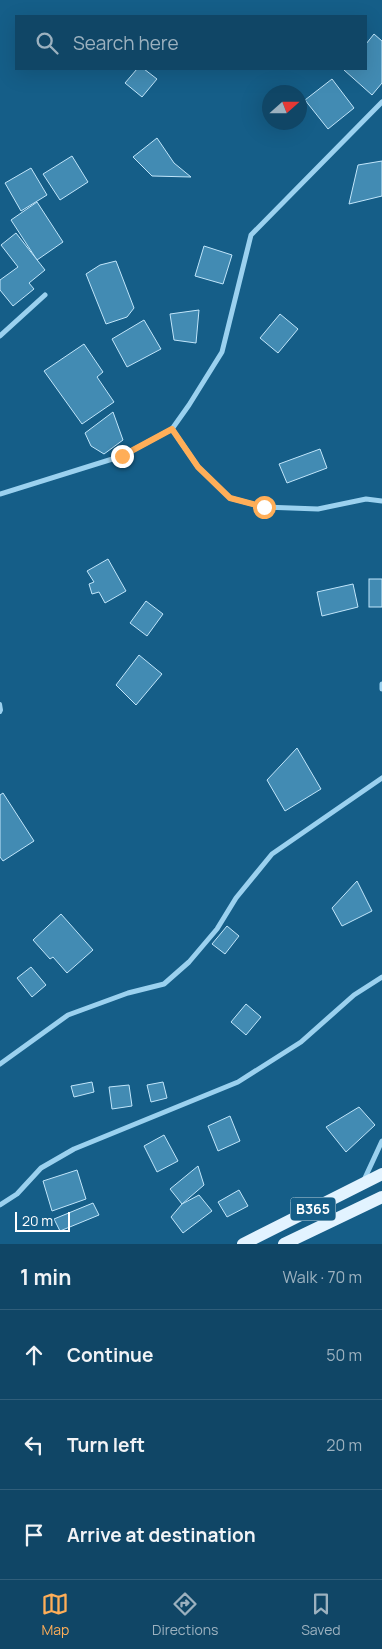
<!DOCTYPE html>
<meta charset="utf-8">
<style>
:root{--surface:#104666;--page:#1e506f;--text:#f1f3f6;--muted:#9cb1bf;--line:#305e7a;--accent:#ffae58}
body{margin:0;font-family:Manrope,sans-serif;background:var(--page);color:var(--text)}
.compass{position:absolute;left:262px;top:85px;width:45px;height:45px;border-radius:50%;background:var(--surface);box-shadow:0 5px 20px #0002;rotate:69deg}
.scale{position:absolute;left:15px;bottom:12px;width:55px;box-sizing:border-box;padding-left:5px;border:2px solid #fff;border-top:0;font-size:14px;line-height:18px;white-space:nowrap;color:#fff;-webkit-text-stroke:4px #155e88;paint-order:stroke}
.stop{position:absolute;width:15px;height:15px;margin:-11px;border:4px solid #ffae58;border-radius:50%;background:#fff}
.stop.end{background:#ffae58;border-color:#fff;box-shadow:0 1px 5px #0008}
.list{margin:0;padding:0;list-style:none}
h2{display:flex;justify-content:space-between;align-items:center;height:65px;margin:0;padding:0 20px;font-size:21px}
h2 small{font-size:16px;font-weight:400;color:var(--muted)}
.list li{display:grid;grid-template-columns:32px 1fr auto;gap:15px;align-items:center;box-sizing:border-box;height:90px;padding:0 20px;border-top:1px solid var(--line)}
.list b{display:block;font-size:19px;white-space:nowrap}
.list em{font-size:16px;font-style:normal;color:var(--muted)}
.icon{flex:none;width:28px;height:28px;fill:none;stroke:currentColor;stroke-width:2;stroke-linecap:round;stroke-linejoin:round}
.map{position:relative;flex:none;width:382px;height:1244px;overflow:hidden}
.search{position:absolute;background:var(--surface);box-shadow:0 5px 20px #0002;left:15px;right:15px;top:15px;height:55px;display:flex;align-items:center;gap:12px;box-sizing:border-box;padding:0 18px;border-radius:0px;color:var(--muted);font-size:19px}
.sheet{height:335px;background:var(--surface)}
nav{display:flex;justify-content:space-around;align-items:center;box-sizing:border-box;height:70px;border-top:1px solid var(--line);background:var(--surface);font-size:14px;color:var(--muted)}
nav a{display:grid;justify-items:center;gap:2px}
nav .on{color:var(--accent)}
.map>svg:first-child{display:block}
.building{fill:#428bb3;stroke:#c1e6fb}
.lines{fill:none;stroke-linecap:round;stroke-linejoin:round}
.service{stroke:#9bd1ef;stroke-width:4}
.minor{stroke:#9bd1ef;stroke-width:5}
.primary{stroke:#e2f3ff;stroke-width:12}
.route{stroke:#ffae58;stroke-width:6}
.labels{text-anchor:middle;stroke-width:4;stroke-linejoin:round;paint-order:stroke}
.shield{fill:#155e88;stroke:#b9cfdb;stroke-width:1}
.shield-label{font-size:14px;font-weight:bold;fill:#fff}
</style>
<div class="map">
<svg width="382" height="1244" viewBox="0 0 382 1244">
<rect width="100%" height="100%" fill="#155e88"/>
<g class="building">
<path d="M 374,34 L 382,41 L 382,83 L 372,95 L 344,70 L 345,69 L 366,69 L 366,44 Z"/>
<path d="M 137,69 L 144,69 L 157,79 L 142,97 L 125,83 Z"/>
<path d="M 332,79 L 354,108 L 328,129 L 305,100 Z"/>
<path d="M 157,138 L 174,163 L 191,177 L 152,176 L 133,157 Z"/>
<path d="M 72,156 L 88,182 L 60,200 L 43,174 Z"/>
<path d="M 382,161 L 382,196 L 349,204 L 358,165 Z"/>
<path d="M 31,168 L 47,195 L 21,211 L 5,183 Z"/>
<path d="M 37,202 L 63,242 L 37,260 L 11,220 Z"/>
<path d="M 16,233 L 45,270 L 29,283 L 34,289 L 13,306 L 0,290 L 0,280 L 18,267 L 1,245 Z"/>
<path d="M 204,246 L 232,255 L 223,284 L 195,276 Z"/>
<path d="M 116,261 L 134,308 L 127,317 L 106,324 L 86,274 L 100,265 Z"/>
<path d="M 199,310 L 196,343 L 174,340 L 170,314 Z"/>
<path d="M 280,314 L 298,329 L 278,353 L 260,338 Z"/>
<path d="M 144,320 L 161,349 L 127,367 L 112,339 Z"/>
<path d="M 84,344 L 103,372 L 97,377 L 114,402 L 82,424 L 44,371 Z"/>
<path d="M 113,412 L 123,440 L 104,454 L 91,446 L 85,433 Z"/>
<path d="M 320,449 L 327,468 L 287,483 L 279,464 Z"/>
<path d="M 108,559 L 126,591 L 105,603 L 99,592 L 92,594 L 89,584 L 94,582 L 87,571 Z"/>
<rect x="369" y="579" width="13" height="28"/>
<path d="M 353,584 L 358,607 L 322,616 L 317,592 Z"/>
<path d="M 146,601 L 163,614 L 147,636 L 130,623 Z"/>
<path d="M 139,655 L 162,674 L 136,705 L 116,685 Z"/>
<path d="M 297,748 L 321,789 L 285,811 L 267,780 Z"/>
<path d="M 3,793 L 34,841 L 3,861 L 0,857 L 0,795 Z"/>
<path d="M 357,881 L 372,911 L 342,926 L 332,908 Z"/>
<path d="M 61,914 L 93,950 L 67,973 L 53,957 L 50,959 L 33,940 Z"/>
<path d="M 227,926 L 239,936 L 225,954 L 212,944 Z"/>
<path d="M 31,967 L 46,985 L 32,997 L 17,978 Z"/>
<path d="M 246,1004 L 261,1017 L 246,1035 L 231,1022 Z"/>
<path d="M 92,1082 L 94,1092 L 74,1097 L 71,1086 Z"/>
<path d="M 163,1082 L 167,1098 L 151,1102 L 147,1085 Z"/>
<path d="M 129,1085 L 132,1106 L 112,1109 L 109,1087 Z"/>
<path d="M 359,1107 L 375,1125 L 346,1152 L 326,1127 Z"/>
<path d="M 230,1116 L 240,1141 L 218,1151 L 208,1126 Z"/>
<path d="M 164,1135 L 178,1161 L 157,1172 L 144,1146 Z"/>
<path d="M 198,1166 L 204,1185 L 182,1204 L 170,1189 Z"/>
<path d="M 77,1170 L 86,1199 L 52,1211 L 43,1181 Z"/>
<path d="M 239,1190 L 248,1206 L 227,1217 L 218,1202 Z"/>
<path d="M 199,1195 L 212,1211 L 183,1233 L 171,1217 L 182,1204 Z"/>
<path d="M 93,1203 L 99,1215 L 60,1231 L 54,1219 Z"/>
</g>
<g class="lines">
<path class="service" d="M 0,704 L 1,710 L 0,712"/>
<g class="minor">
<path d="M 0,336 L 45,295"/>
<path d="M 172,429 L 198,467 L 230,498 L 264,507 L 318,509 L 366,499 L 382,501"/>
<path d="M 0,494 L 122,456 L 172,429 L 189,405 L 222,352 L 251,235 L 382,102"/>
<path d="M 382,684 L 382,689"/>
<path d="M 0,1064 L 68,1015 L 128,993 L 164,984 L 189,962 L 217,929 L 236,898 L 272,854 L 382,778"/>
<path d="M 364,1180 L 382,1141"/>
<path d="M 0,1205 L 17,1194 L 41,1168 L 74,1149 L 238,1082 L 301,1042 L 354,995 L 382,977"/>
</g>
<g class="primary">
<path d="M 243,1244 L 382,1174"/>
<path d="M 284,1244 L 382,1197"/>
</g>
</g>
<g class="lines">
<path class="route" d="M 122,456 L 172,429 L 198,467 L 230,498 L 264,507"/>
</g>
<g class="labels">
<rect class="shield" x="290.5" y="1197.5" width="45" height="23" rx="4"/>
<g class="shield-label">
<text x="313" y="1214">B365</text>
</g>
</g>
</svg>
<svg class="compass" viewBox="-18 -18 36 36"><path d="M0-13l5 13h-10z" fill="#e53935"/><path d="M0 13l5-13h-10z" fill="#9cb1bf"/></svg>
<div class="scale">20 m</div>
<div class="stop" style="left:264px;top:507px"></div>
<div class="stop end" style="left:122px;top:456px"></div>
<div class="search"><svg class="icon" aria-label="search" viewBox="0 0 24 24"><circle cx="10" cy="10" r="6"/><path d="M15 15l6 6"/></svg>Search here</div>
</div>
<section class="sheet">
<h2>1 min<small>Walk · 70 m</small></h2>
<ul class="list">
<li><svg class="icon" aria-label="ahead" viewBox="0 0 24 24"><path d="M12 20V5M6 11l6-6 6 6"/></svg><div><b>Continue</b></div><em>50 m</em></li>
<li><svg class="icon" aria-label="left" viewBox="0 0 24 24"><path d="M17 20v-9H6M10 6l-5 5 5 5"/></svg><div><b>Turn left</b></div><em>20 m</em></li>
<li><svg class="icon" aria-label="arrive" viewBox="0 0 24 24"><path d="M6 21V4h12l-3 4 3 4H6"/></svg><div><b>Arrive at destination</b></div></li>
</ul>
</section>
<nav>
<a class="on"><svg class="icon" aria-label="map" viewBox="0 0 24 24"><path d="M3 6l6-2 6 2 6-2v14l-6 2-6-2-6 2zM9 4v14M15 6v14"/></svg>Map</a>
<a><svg class="icon" aria-label="directions" viewBox="0 0 24 24"><path d="M12 3l9 9-9 9-9-9zM9 14v-3h6M13 9l2 2-2 2"/></svg>Directions</a>
<a><svg class="icon" aria-label="saved" viewBox="0 0 24 24"><path d="M7 4h10v16l-5-4-5 4z"/></svg>Saved</a>
</nav>
